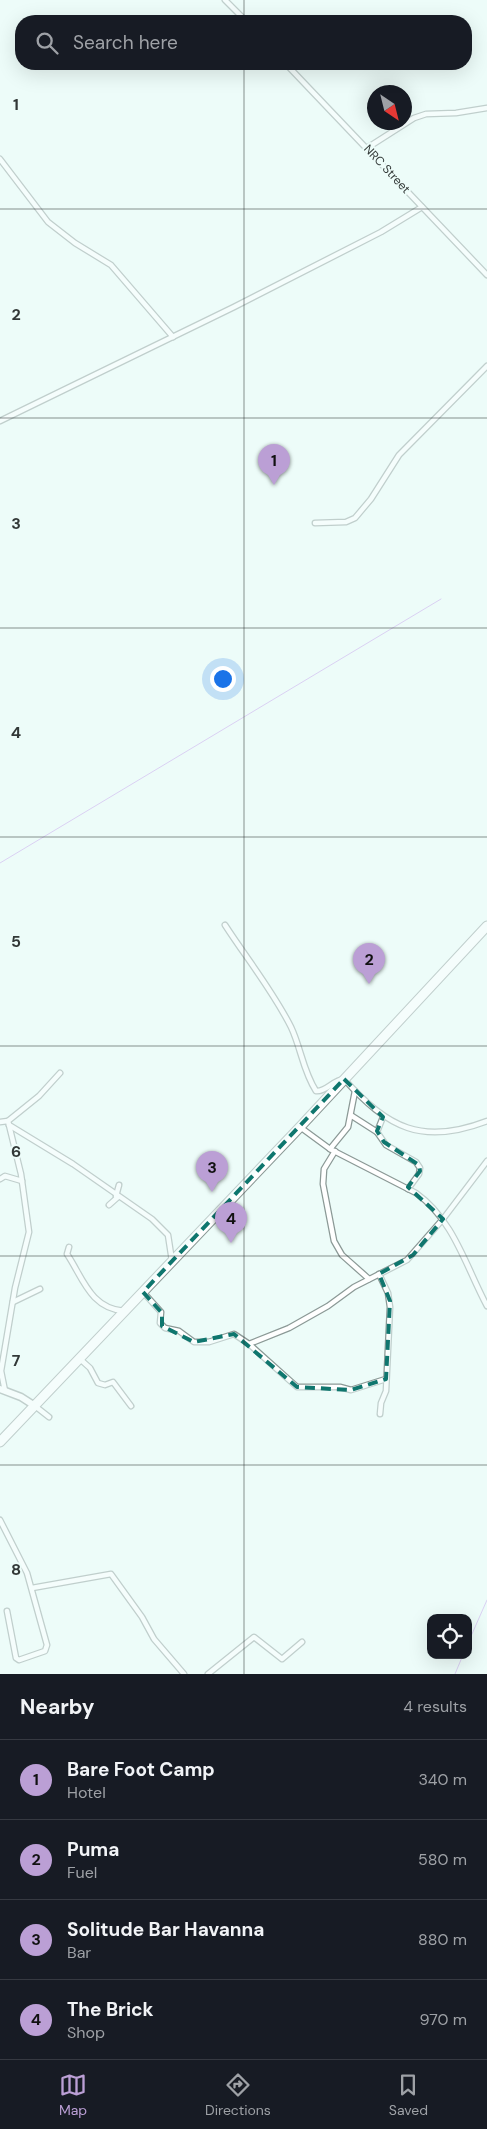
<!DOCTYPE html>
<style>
:root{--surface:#171b24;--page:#242831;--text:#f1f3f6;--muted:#9ea1a6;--line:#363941;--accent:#bb9fd5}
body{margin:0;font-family:"DM Sans",sans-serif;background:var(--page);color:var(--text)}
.controls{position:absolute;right:15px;bottom:15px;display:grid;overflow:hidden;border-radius:10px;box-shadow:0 5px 20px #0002}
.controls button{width:45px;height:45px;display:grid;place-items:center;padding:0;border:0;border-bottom:1px solid var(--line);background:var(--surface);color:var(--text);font:25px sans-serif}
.compass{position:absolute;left:367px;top:85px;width:45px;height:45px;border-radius:50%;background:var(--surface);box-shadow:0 5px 20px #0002;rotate:145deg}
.you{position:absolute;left:222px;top:678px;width:18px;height:18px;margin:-12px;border:4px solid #fff;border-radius:50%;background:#1a73e8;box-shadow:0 0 0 8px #1a73e833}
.badge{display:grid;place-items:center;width:32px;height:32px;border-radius:50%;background:var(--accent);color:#111;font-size:16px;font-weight:700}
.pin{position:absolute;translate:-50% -41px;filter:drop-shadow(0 1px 2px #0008)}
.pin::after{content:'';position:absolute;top:26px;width:18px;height:15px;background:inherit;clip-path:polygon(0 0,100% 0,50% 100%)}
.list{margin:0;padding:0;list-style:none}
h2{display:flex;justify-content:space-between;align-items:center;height:65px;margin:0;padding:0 20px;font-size:21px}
h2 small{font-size:16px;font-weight:400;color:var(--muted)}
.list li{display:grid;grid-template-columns:32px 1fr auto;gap:15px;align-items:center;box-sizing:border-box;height:80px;padding:0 20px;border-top:1px solid var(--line)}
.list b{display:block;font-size:19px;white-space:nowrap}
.list p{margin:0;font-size:16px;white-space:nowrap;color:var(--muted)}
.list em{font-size:16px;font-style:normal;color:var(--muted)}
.icon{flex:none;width:28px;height:28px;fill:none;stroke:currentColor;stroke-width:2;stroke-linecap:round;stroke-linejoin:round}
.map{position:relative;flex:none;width:487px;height:1674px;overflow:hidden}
.search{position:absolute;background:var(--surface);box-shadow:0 5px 20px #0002;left:15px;right:15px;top:15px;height:55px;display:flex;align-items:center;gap:12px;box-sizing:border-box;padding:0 18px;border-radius:20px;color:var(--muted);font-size:19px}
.sheet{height:385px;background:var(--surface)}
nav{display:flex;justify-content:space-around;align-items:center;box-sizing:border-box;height:70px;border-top:1px solid var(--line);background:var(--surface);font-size:14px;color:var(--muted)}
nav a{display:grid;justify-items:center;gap:2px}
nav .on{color:var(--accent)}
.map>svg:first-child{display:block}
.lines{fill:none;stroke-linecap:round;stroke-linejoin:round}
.stream{stroke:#c49dea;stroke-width:1}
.street-casing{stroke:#8b9996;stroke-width:7}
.secondary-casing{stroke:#8b9996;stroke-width:9}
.highway-casing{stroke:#8b9996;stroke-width:11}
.street{stroke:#fff;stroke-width:4.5}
.secondary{stroke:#fff;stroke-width:6}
.highway{stroke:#fff;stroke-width:9}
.marked{fill:none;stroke:#0f766e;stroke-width:4;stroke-dasharray:10 6;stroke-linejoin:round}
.grid{fill:none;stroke:#323837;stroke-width:1;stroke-opacity:0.55}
.labels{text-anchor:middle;stroke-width:4;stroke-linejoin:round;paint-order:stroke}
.street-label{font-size:12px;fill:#323837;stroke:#edfcf9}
.grid-label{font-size:16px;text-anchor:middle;font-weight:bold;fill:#323837;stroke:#edfcf9;stroke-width:4;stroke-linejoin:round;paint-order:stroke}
</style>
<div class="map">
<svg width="487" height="1674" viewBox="0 0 487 1674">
<rect width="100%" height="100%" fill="#edfcf9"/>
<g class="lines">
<g class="stream">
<path d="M 0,863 L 441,599"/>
<path d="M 468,1643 L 487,1600"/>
<path d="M 455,1674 L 463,1655"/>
</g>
<defs>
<g id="street">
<path d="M 225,0 L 246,21"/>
<path d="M 286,64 L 487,275"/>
<path d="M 367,148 L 414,118 L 426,114 L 456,113 L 487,108"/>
<path d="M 0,159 L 48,222 L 75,243 L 111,265 L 173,337"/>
<path d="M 0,421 L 234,307 L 381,232 L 422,207"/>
<path d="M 315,523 L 346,522 L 355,518 L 371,499 L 399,455 L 487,366"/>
<path d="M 225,925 C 247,959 273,991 291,1027 C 301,1048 303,1071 316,1091 C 326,1092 333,1080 344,1079 C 388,1128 422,1146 487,1121"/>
<path d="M 352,1116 L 377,1132"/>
<path d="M 383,1117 L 377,1132 L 386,1145 L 416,1162 L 420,1168 L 419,1174 L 408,1189"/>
<path d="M 0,1122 L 8,1121"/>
<path d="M 9,1125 L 73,1164 L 152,1219 L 168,1235 L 172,1261"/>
<path d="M 300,1127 L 330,1149 L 416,1193 C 454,1220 466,1267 487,1306"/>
<path d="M 330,1149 L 348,1127 L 355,1091"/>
<path d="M 335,1151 L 324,1169 L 323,1184 L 334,1241 L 342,1255 L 369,1279"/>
<path d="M 0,1179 L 5,1176 L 22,1181"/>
<path d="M 116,1196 L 119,1185"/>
<path d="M 109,1205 L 118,1197"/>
<path d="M 69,1247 L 67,1254 C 83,1278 90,1308 124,1311"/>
<path d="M 379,1274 L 388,1293 L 390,1307 L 386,1391 L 381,1403 L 380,1414"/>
<path d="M 143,1292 L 161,1312 L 160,1323 L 165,1328 L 179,1331 L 194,1342 L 209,1342 L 234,1334 L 249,1344 L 297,1387 L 340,1387 L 351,1390 L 386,1379"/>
<path d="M 13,1302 L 40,1289"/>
<path d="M 249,1344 L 289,1328 L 328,1306 L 354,1287 L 407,1260 L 443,1219 L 487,1161"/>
<path d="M 80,1359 L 90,1368 L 98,1383 L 105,1385 L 113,1382 L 131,1406"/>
<path d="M 5,1391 L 1,1371 L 15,1288 L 29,1232 L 21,1174 L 8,1121 L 39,1096 L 60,1073"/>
<path d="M 35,1406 L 49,1417"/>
<path d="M 0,1520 L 27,1573 L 47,1645 L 45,1651 L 19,1660 L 16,1658 L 7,1611"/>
<path d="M 32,1588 L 111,1574 L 142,1617 L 154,1639 L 184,1674"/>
<path d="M 208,1674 L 254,1637 L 282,1659 L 302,1642"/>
</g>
<path id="secondary" d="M 0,1389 L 21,1397 L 35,1406"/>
<path id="highway" d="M 0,1442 L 300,1127 L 487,926"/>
</defs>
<use href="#street" class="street-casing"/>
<use href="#secondary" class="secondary-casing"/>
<use href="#highway" class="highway-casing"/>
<use href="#street" class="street"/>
<use href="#secondary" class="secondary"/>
<use href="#highway" class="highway"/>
</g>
<path d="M0 0H487V1674H0ZM 344,1079 L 383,1117 L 377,1131 L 384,1142 L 419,1165 L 420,1171 L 408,1187 L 443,1219 L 413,1255 L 379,1274 L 390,1301 L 386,1379 L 351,1390 L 297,1387 L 234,1334 L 194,1342 L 162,1326 L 162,1313 L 143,1292 Z" fill="#edfcf9" fill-opacity=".55" fill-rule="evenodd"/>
<path class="marked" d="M 344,1079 L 383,1117 L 377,1131 L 384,1142 L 419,1165 L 420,1171 L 408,1187 L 443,1219 L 413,1255 L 379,1274 L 390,1301 L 386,1379 L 351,1390 L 297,1387 L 234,1334 L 194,1342 L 162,1326 L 162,1313 L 143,1292 Z"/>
<path class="grid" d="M 244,0 L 244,21M 244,64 L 244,1674M 0,209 L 487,209M 0,418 L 487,418M 0,628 L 487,628M 0,837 L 487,837M 0,1046 L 487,1046M 0,1256 L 487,1256M 0,1465 L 487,1465"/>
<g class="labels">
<g class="street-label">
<text transform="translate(387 169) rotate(47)" y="4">NRC Street</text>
</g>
</g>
<g class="grid-label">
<text x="16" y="110">1</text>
<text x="16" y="320">2</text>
<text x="16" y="529">3</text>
<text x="16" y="738">4</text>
<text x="16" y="947">5</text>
<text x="16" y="1157">6</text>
<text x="16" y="1366">7</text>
<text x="16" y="1575">8</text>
</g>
</svg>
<div class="controls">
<button><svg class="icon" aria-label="locate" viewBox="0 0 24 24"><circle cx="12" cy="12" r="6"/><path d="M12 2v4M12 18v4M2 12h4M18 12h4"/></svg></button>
</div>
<svg class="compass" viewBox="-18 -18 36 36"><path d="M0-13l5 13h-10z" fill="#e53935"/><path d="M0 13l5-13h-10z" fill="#9ea1a6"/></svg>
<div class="you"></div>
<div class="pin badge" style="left:274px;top:485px">1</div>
<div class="pin badge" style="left:369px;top:984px">2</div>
<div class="pin badge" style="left:212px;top:1192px">3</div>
<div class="pin badge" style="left:231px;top:1243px">4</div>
<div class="search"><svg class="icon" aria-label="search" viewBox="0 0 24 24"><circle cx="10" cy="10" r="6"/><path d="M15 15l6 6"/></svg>Search here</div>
</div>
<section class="sheet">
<h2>Nearby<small>4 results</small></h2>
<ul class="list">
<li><span class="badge">1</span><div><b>Bare Foot Camp</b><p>Hotel</p></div><em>340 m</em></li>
<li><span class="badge">2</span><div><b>Puma</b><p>Fuel</p></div><em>580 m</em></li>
<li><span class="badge">3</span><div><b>Solitude Bar Havanna</b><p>Bar</p></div><em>880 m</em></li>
<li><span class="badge">4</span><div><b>The Brick</b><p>Shop</p></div><em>970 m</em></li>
</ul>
</section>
<nav>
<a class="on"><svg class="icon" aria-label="map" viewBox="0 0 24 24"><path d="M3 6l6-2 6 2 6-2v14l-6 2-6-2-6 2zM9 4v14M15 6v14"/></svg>Map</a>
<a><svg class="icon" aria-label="directions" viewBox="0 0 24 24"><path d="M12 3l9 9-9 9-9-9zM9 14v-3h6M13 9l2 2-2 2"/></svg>Directions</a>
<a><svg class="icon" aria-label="saved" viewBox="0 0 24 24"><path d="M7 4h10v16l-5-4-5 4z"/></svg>Saved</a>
</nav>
